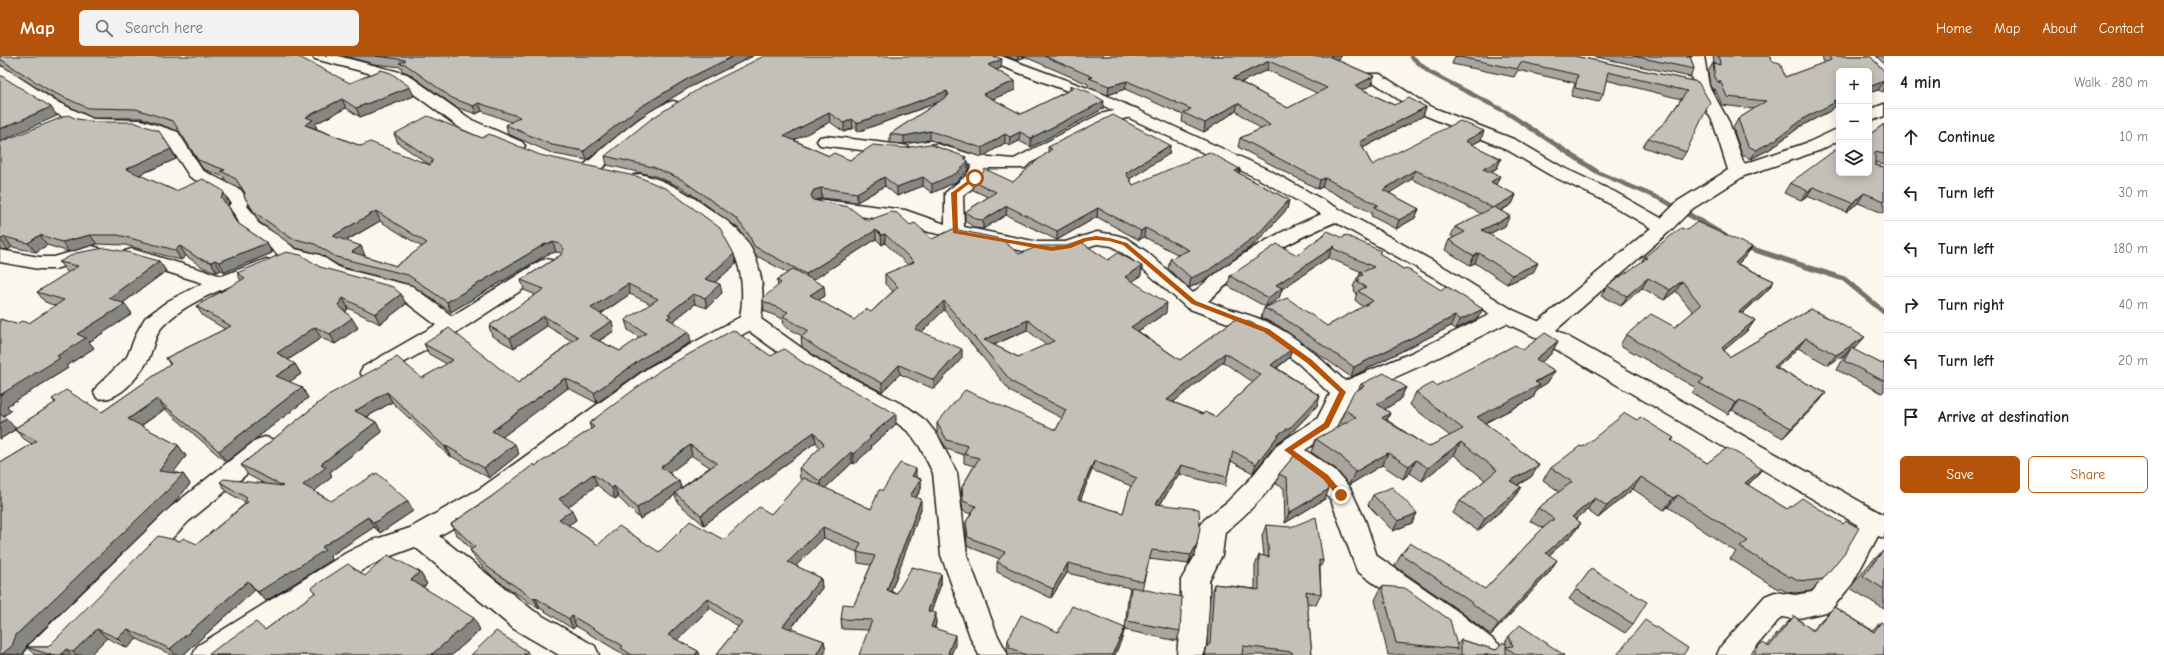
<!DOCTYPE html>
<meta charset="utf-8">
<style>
:root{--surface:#fff;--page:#f2f2f2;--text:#202124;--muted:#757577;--line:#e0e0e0;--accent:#b45309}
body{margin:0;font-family:"Comic Neue",sans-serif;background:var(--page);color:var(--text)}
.controls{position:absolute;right:12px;top:12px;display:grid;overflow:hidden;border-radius:6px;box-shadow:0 2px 10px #0003}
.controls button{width:36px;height:36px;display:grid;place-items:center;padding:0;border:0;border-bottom:1px solid var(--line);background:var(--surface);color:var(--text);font:20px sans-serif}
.stop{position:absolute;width:12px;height:12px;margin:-9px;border:3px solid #b45309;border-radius:50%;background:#fff}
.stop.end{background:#b45309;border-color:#fff;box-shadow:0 1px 4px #0008}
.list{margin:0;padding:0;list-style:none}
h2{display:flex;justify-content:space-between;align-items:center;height:52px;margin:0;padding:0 16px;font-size:17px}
h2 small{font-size:13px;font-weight:400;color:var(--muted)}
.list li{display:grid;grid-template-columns:26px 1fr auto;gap:12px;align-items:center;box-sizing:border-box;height:56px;padding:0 16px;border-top:1px solid var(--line)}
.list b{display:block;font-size:15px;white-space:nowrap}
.list em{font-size:13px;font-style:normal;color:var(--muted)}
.actions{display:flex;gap:8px;padding:12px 16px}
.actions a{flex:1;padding:9px 0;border:1px solid var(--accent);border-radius:6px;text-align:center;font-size:14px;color:var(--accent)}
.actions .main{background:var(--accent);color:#fff}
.icon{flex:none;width:22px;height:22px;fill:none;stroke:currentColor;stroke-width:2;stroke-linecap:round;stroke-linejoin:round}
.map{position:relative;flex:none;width:1884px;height:599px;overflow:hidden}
header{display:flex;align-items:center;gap:24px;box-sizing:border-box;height:56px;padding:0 20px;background:var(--accent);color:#fff}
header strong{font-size:19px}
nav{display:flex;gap:22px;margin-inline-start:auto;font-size:14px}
.search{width:280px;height:36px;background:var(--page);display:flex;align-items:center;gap:10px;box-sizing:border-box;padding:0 14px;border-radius:6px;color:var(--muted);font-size:15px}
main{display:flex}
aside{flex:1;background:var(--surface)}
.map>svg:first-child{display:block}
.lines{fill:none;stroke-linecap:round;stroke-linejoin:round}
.stream-far1{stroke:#74726e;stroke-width:4.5}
.stream{stroke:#74726e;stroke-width:5.5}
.street-casing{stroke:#1c1c1c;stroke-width:3}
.secondary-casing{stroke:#1c1c1c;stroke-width:3}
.street{fill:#fbf7ec;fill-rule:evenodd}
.secondary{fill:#fbf7ec;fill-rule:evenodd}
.wall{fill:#a8a59e;stroke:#1c1c1c;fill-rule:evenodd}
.shaded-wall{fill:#888681;stroke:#1c1c1c}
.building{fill:#c3c0b8;stroke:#1c1c1c;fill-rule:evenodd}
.route{fill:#b45309}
</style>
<header>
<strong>Map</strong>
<div class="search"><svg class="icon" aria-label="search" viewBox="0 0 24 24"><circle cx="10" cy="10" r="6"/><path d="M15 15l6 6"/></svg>Search here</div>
<nav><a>Home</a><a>Map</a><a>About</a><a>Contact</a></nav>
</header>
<main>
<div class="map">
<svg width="1884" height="599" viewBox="0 0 1884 599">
<rect width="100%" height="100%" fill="#fbf7ec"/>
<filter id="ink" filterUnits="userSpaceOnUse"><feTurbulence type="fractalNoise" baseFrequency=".025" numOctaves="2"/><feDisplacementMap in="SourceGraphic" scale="8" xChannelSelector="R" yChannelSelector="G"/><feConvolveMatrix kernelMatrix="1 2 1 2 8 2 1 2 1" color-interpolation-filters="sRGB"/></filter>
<g filter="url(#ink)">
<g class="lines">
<path class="stream-far1" d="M 1411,0 L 1429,16 L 1506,56 L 1599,117 L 1663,144 L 1689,159"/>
<g class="stream">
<path d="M 1688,158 L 1725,180"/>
<path d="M 1743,190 L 1844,223 L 1884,256"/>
</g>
<defs>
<g id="street">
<path d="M 312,0 L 338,0 L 407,18 L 472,64 L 522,86 L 525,90 L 522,94 L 510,94 L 460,72 L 395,24 L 315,3 Z"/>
<path d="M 1688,0 L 1704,0 L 1709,30 L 1729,66 L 1744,108 L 1809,86 L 1839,72 L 1839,84 L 1821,94 L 1744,120 L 1692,153 L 1670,175 L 1549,280 L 1541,282 L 1533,280 L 1530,275 L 1533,270 L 1651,172 L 1603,144 L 1550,119 L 1504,92 L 1417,56 L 1366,21 L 1368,18 L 1380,18 L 1429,50 L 1516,84 L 1562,111 L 1615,136 L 1661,162 L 1678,145 L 1728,114 L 1713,66 L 1693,30 Z"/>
<path d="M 0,10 L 5,12 L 55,45 L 93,63 L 141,64 L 178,76 L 202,114 L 241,134 L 249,147 L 247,150 L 254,158 L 258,167 L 282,182 L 295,193 L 320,199 L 340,212 L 412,230 L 452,260 L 540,205 L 547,203 L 554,205 L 557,209 L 554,213 L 459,275 L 379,321 L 371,324 L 363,321 L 360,316 L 363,311 L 436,269 L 398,240 L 326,220 L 307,208 L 282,202 L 268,190 L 242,174 L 236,160 L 228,151 L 231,147 L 228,142 L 190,121 L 165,83 L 139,74 L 103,74 L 83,71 L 43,51 L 0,22 Z"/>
<path d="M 673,45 L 679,47 L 681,50 L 679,53 L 652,71 L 597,116 L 591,117 L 585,116 L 582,112 L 585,108 C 607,90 646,52 673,45 Z"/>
<path d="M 1884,48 L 1884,60 L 1869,66 L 1869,54 Z"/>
<path d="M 1132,51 L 1138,53 L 1140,56 L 1138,59 L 1112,66 L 1030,107 L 1025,112 L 989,112 L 981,126 L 963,139 L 964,171 L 1038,186 L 1065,186 L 1097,176 L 1116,179 L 1126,182 L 1147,196 L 1193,237 C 1235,199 1277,176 1329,155 L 1336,153 L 1343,155 L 1345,159 L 1343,163 C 1291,184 1250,207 1208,245 C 1227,254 1248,257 1267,266 C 1297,280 1321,303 1345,325 L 1411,297 L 1499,254 L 1506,252 L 1513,254 L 1517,259 L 1513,264 L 1427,307 L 1351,341 L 1334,375 L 1305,394 L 1335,414 L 1350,432 L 1365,464 L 1377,500 L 1460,557 L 1501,590 L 1505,599 L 1470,599 L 1440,575 L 1357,515 L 1331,444 L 1317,428 L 1290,408 C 1270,434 1250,456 1225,476 L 1222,499 L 1209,525 L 1209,557 L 1205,599 L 1177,599 L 1181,557 L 1181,524 L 1196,498 L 1200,471 L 1204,464 L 1227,446 L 1250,423 L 1278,388 L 1317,363 L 1330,338 L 1299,308 L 1270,286 L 1250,275 L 1187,252 L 1133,204 L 1112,190 L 1097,188 L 1065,198 L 1038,198 L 929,176 L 901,165 L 823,156 L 816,154 L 814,150 L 816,146 L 823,144 L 905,154 L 945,168 L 945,137 L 967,119 L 972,109 L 931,97 L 928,93 L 931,89 L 937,88 L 977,100 L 1014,103 L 1100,58 Z"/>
<path d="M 826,80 L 902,89 L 908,90 L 911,94 L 908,98 L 902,99 L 820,89 L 817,85 L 820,81 Z"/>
<path d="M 640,118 C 665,124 687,136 708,152 C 717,158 727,164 735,172 C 760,194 766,231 761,263 L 820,305 L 909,352 L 926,365 L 938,380 L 957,417 L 967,499 L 997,578 L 1008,599 L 979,599 L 971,583 L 941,499 L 933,417 L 920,391 L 910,377 L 893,364 L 804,315 L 749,275 L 664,322 L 499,446 L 439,480 L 534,555 L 595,590 L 599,599 L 559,599 L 514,573 L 415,491 L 388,501 L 364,513 L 231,599 L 193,599 L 197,590 L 346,497 L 370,485 L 410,472 L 481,432 L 648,312 L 740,261 C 745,235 742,203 724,182 C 717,173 706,168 697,161 C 685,153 674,144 661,138 C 652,133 636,131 631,123 L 634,119 Z"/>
<path d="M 92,190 L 99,192 L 102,196 L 99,200 L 55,213 L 39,213 L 0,206 L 0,194 L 39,201 L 54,201 Z"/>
<path d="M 132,193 L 222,220 L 266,203 L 273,205 L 276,209 L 273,213 C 238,228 188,242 162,271 C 155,279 153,292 149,302 C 140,319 118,348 97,342 L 94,336 L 97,330 L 127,301 L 137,276 L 145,262 L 168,245 L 203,227 L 125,203 L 122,199 L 125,195 Z"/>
<path d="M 265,381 L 274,384 L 277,390 L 274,396 L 189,465 L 57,599 L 24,599 L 28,590 L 171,451 L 256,384 Z"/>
<path d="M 1873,455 L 1882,458 L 1884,469 L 1852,528 L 1830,555 L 1795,563 L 1781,561 L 1749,599 L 1717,599 L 1721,590 L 1765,540 L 1775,536 L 1795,539 L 1812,536 L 1832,512 L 1864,458 Z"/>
</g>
<path id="secondary" d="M 979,0 L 1001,0 L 1101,37 L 1271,115 L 1449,214 L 1513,254 L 1549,270 L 1884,459 L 1884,482 L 1875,479 L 1533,280 L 1499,264 L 1435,222 L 1259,123 L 1089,43 L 982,3 Z"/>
</defs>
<use href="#street" class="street-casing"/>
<use href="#secondary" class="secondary-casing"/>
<use href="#street" class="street"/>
<use href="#secondary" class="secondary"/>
</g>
<g class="wall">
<path d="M 0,0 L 350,27 L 414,40 L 360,61 L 346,52 L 315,68 L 317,73 L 361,90 L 430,109 L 398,87 L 394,78 L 736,208 L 715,226 L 722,237 L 707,252 L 695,248 L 672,266 L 691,286 L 647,311 L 597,347 L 568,332 L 502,381 L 519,398 L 489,422 L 451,400 L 450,401 L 392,346 L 367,361 L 376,366 L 382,376 L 330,416 L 332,421 L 314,435 L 331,445 L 413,455 L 380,477 L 374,471 L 330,500 L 332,504 L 266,545 L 255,534 L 183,599 L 172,599 L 137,583 L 127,592 L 107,582 L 90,599 L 35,599 L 26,591 L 23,599 L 0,599 L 0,404 L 2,406 L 32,388 L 24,383 L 15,374 L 0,383 L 0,263 L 16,268 L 29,267 L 56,250 L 45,246 L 37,236 L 68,217 L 67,216 L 59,206 L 159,205 L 166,215 L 123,247 L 125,248 L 132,258 L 89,286 L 94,292 L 66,310 L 68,312 L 7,350 L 11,355 L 3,360 L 15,372 L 55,347 L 52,343 L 102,356 L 170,309 L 166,302 L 225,273 L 203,260 L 196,250 L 241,225 L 237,217 L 320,211 L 406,248 L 380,268 L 348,252 L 346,256 L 358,272 L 335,288 L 321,282 L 288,304 L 295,308 L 301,318 L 289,326 L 302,331 L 308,342 L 226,406 L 165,353 L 141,370 L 178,389 L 186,400 L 173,416 L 183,418 L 190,428 L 174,447 L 27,589 L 26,591 L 48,591 L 180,485 L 197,488 L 246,447 L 227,436 L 220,426 L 265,428 L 248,419 L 241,409 L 330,338 L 422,322 L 447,308 L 429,298 L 424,288 L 518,327 L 572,285 L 547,270 L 514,292 L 492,280 L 489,270 L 536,239 L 524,234 L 521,224 L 561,199 L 562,197 L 556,196 L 548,198 L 451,256 L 412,229 L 341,211 L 320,198 L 296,192 L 259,166 L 244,140 L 245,138 L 242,133 L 226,125 L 224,121 L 203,113 L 178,75 L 141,62 L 93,62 L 56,44 L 1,9 L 0,9 ZM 380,165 L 422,191 L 396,210 L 365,200 L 361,190 L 346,185 ZM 630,238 L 651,248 L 625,264 L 628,274 L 640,282 L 620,295 L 599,285 L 614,275 L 601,258 Z"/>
<path d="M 344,0 L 753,0 L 690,31 L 639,62 L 587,104 L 554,98 L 508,78 L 506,69 L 511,66 L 482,55 L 476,58 L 456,51 L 408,17 L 402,15 L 401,11 L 374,8 Z"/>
<path d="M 1005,0 L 1341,0 L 1340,3 L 1337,4 L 1374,20 L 1372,29 L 1362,33 L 1394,49 L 1426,51 L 1423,60 L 1363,92 L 1372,109 L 1481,84 L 1472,89 L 1501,103 L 1497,112 L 1491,116 L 1496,129 L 1516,139 L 1512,148 L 1501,155 L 1505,170 L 1489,178 L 1533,217 L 1507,228 L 1475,207 L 1470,209 L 1445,194 L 1449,184 L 1454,182 L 1451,180 L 1455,171 L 1482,158 L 1412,123 L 1389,137 L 1419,153 L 1415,162 L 1396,173 L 1371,160 L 1372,157 L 1322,131 L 1318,133 L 1238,91 L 1240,82 L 1261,73 L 1236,55 L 1204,76 L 1182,66 L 1183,59 L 1125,33 L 1108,39 L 1088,31 L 1088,28 L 1025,1 L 1017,4 ZM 1267,14 L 1317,37 L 1288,52 L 1241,26 Z"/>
<path d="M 1455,0 L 1574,0 L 1698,26 L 1686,96 L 1681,104 L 1643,91 L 1648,82 L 1666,65 L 1681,43 L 1606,24 L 1603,38 L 1599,46 L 1571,40 L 1575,27 L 1518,14 L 1514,21 L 1452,8 Z"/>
<path d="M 1592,0 L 1690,0 L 1694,13 L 1690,21 Z"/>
<path d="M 1713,0 L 1771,0 L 1772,5 L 1785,21 L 1824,7 L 1822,0 L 1870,0 L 1883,14 L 1884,15 L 1884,36 L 1878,34 L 1869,37 L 1869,15 L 1832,52 L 1830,55 L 1801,70 L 1770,93 L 1751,103 L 1742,99 L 1733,72 L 1738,63 L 1754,53 L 1722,49 L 1715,33 L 1714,35 L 1710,30 L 1708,16 L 1713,7 L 1714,7 Z"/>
<path d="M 1876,0 L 1884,0 L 1884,8 Z"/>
<path d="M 1001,12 L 996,14 L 1015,25 L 1015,34 L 992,43 L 1021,58 L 1070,34 L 1070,29 L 1103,53 L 1031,91 L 1019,85 L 1009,90 L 1005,87 L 982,101 L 930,84 L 904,88 L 890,87 L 890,78 L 937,47 L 857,76 L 853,72 L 844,76 L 830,66 L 794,84 L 829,100 L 850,104 L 966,101 L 965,103 L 968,105 L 968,114 L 956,126 L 932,137 L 923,130 L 897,140 L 885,130 L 857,146 L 822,142 L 815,144 L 814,145 L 867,165 L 910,169 L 932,183 L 1019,198 L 1108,204 L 1141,220 L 1132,225 L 1166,257 L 1138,275 L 1180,304 L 1237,262 L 1292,293 L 1289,302 L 1277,312 L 1320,340 L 1317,350 L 1288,380 L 1277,387 L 1253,417 L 1231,405 L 1225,430 L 1179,418 L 1160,449 L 1195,498 L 1188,508 L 1149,503 L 1142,534 L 1180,575 L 1177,585 L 1125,574 L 1128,541 L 1130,532 L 1067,517 L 1051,542 L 997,516 L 997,506 L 1000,503 L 967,490 L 966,475 L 966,466 L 971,458 L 963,455 L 961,440 L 962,431 L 974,410 L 964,407 L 964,399 L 947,393 L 937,377 L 937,367 L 1056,374 L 1062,362 L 1011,336 L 944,254 L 922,276 L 962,302 L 934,333 L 900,318 L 882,336 L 821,304 L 802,291 L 801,281 L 802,280 L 784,270 L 783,263 L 764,255 L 763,245 L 778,230 L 777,224 L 788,217 L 755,199 L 750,188 L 738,172 L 683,132 L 655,120 L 607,109 L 605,100 ZM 876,183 L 882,189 L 885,187 L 908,209 L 885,218 L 885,228 L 893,235 L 871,256 L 854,264 L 818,244 L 825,240 L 813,224 ZM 1027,274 L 1046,289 L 1018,301 L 994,289 ZM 1223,306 L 1253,326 L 1215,361 L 1203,358 L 1173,346 ZM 1092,414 L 1131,430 L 1123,457 L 1080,444 Z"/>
<path d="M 77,63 L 171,93 L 176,103 L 139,119 L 176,135 L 229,147 L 228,150 L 235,161 L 237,167 L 267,187 L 272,197 L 225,216 L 221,214 L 217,216 L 204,212 L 186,200 L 181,204 L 125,189 L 97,188 L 69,196 L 47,189 L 36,196 L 12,191 L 8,194 L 0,193 L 0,86 Z"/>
<path d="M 1884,68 L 1884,109 L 1875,106 L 1875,109 L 1884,111 L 1884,156 L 1883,157 L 1858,147 L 1846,156 L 1807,140 L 1801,144 L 1784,137 L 1790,127 L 1839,117 L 1869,79 Z"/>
<path d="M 1170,89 L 1169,98 L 1129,123 L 1133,129 L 1239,117 L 1289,144 L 1287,153 L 1256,187 L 1207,223 L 1189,232 L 1168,213 L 1170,203 L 1179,199 L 1144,181 L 1139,184 L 1097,161 L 1057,184 L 1006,159 L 983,173 L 975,172 L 965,165 L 965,156 L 988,141 L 973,134 L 973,125 L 1013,126 L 1048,96 L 1048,91 Z"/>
<path d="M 1687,174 L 1752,191 L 1745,201 L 1738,208 L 1774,225 L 1767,235 L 1742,258 L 1755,264 L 1748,274 L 1724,294 L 1729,301 L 1811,253 L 1856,291 L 1853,294 L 1882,308 L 1884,306 L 1884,335 L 1882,337 L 1837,314 L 1844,301 L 1846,298 L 1828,309 L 1798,292 L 1777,312 L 1826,337 L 1818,347 L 1783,382 L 1732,354 L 1728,358 L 1692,337 L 1696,332 L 1620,289 L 1626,279 L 1675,271 L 1693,256 L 1676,235 L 1664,244 L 1642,232 L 1621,250 L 1601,240 L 1607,230 L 1640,208 L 1644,201 Z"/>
<path d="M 1343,182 L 1380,198 L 1478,262 L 1456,273 L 1451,270 L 1351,321 L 1279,270 L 1261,262 L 1264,252 L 1327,270 L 1363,251 L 1355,244 L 1357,237 L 1354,235 L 1355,232 L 1353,231 L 1357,222 L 1359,221 L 1360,217 L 1362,216 L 1329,202 L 1329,201 L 1282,233 L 1279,242 L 1266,251 L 1228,230 L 1230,220 L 1297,199 Z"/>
<path d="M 1558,285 L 1551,298 L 1541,306 L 1555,315 L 1547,327 L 1537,333 L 1533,342 L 1485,367 L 1539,409 L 1531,421 L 1518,429 L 1513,444 L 1478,475 L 1453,457 L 1460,445 L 1485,424 L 1454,399 L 1422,425 L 1410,417 L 1403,423 L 1382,409 L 1349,429 L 1336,413 L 1311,396 L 1316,383 L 1343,369 L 1340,366 L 1345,354 L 1358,334 L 1361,328 L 1406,331 L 1400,344 L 1385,353 L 1390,357 L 1387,364 L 1428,391 L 1450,380 L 1410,349 L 1416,336 L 1436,330 L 1523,294 Z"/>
<path d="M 771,300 L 802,306 L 896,368 L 871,390 L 872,392 L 854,408 L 852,407 L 825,432 L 871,453 L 883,434 L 916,421 L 921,423 L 921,433 L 916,442 L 921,453 L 891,535 L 896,538 L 941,518 L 941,528 L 931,556 L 936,567 L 935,572 L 955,589 L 951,598 L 868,574 L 842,573 L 841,563 L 854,549 L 871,509 L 858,507 L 857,496 L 824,482 L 796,510 L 821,522 L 822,532 L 791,573 L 824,585 L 826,595 L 823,599 L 716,599 L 738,571 L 710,552 L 677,584 L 698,595 L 700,599 L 624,599 L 623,598 L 576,570 L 573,573 L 540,552 L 539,553 L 494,522 L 476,504 L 470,494 L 471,493 L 456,478 L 451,468 L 591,373 L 589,367 ZM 816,386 L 820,392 L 799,412 L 800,423 L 803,424 L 771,458 L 724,484 L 659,496 L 598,489 L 568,469 L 576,464 L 568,450 L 597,429 L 615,443 L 618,441 L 640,463 L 675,439 L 678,447 L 704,469 ZM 692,400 L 710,411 L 681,432 L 679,425 L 669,417 Z"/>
<path d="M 1637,364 L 1674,382 L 1672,385 L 1707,407 L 1762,413 L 1752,425 L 1748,429 L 1787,453 L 1843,468 L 1846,465 L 1823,523 L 1811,535 L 1795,537 L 1787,536 L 1779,532 L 1778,533 L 1730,503 L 1736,496 L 1668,451 L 1664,454 L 1633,433 L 1598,462 L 1587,454 L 1575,463 L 1581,467 L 1572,479 L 1549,499 L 1549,517 L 1491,579 L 1461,556 L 1395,510 L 1401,498 L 1485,533 L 1543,472 L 1530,465 L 1538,452 L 1560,436 L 1543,424 L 1551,412 L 1583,391 Z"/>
<path d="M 1294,400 L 1325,443 L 1285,467 L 1284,432 L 1276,428 L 1279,418 Z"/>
<path d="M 1373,439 L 1417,457 L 1412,467 L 1393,475 L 1368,449 Z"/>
<path d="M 1266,469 L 1323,505 L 1320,512 L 1321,538 L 1316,549 L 1307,547 L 1312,599 L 1204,599 L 1207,589 L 1210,540 L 1214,528 L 1255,533 L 1255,510 L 1259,499 L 1264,500 L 1262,480 Z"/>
<path d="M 1883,495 L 1884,496 L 1884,553 L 1850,532 L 1870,507 Z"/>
<path d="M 1591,513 L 1633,568 L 1625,577 L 1569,543 Z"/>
<path d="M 420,516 L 427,528 L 423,532 L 480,574 L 452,599 L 208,599 L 265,574 L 315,537 L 311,532 L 365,520 Z"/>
<path d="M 1382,530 L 1457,589 L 1461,584 L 1496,594 L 1505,587 L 1509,580 L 1564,599 L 1388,599 L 1375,544 Z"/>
<path d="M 1834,551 L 1872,574 L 1881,566 L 1884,599 L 1749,599 L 1759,589 L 1767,590 L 1782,572 L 1794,560 L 1812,574 L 1822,563 Z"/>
<path d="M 1125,572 L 1122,582 L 1115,599 L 1008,599 L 1008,597 L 1007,594 L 1008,584 L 1058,576 Z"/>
</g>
<g class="shaded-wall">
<path d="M 734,0 L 753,0 L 690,31 L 639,62 L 587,104 L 584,95 L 637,53 L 689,22 Z"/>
<path d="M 1018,0 L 1025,0 L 1025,1 L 1017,4 Z"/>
<path d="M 1331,0 L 1341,0 L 1340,3 L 1327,9 L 1330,1 Z"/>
<path d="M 1002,3 L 1001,12 L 988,18 L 988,9 Z"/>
<path d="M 1269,5 L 1267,14 L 1231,31 L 1233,22 Z"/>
<path d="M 1374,20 L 1372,29 L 1353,38 L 1355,30 Z"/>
<path d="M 1015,25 L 1015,34 L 983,47 L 983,38 Z"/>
<path d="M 1127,25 L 1125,33 L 1108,39 L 1109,30 Z"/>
<path d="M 1884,25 L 1878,34 L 1869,37 L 1869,31 Z"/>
<path d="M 410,31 L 414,40 L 360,61 L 356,52 Z"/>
<path d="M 947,35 L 947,43 L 857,76 L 857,67 Z"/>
<path d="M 342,43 L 346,52 L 315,68 L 317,73 L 305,69 L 306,61 Z"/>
<path d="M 1839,43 L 1839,49 L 1832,52 L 1830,55 L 1801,70 L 1770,93 L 1751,103 L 1756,94 L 1806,61 L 1833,45 Z"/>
<path d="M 1104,45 L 1103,53 L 1031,91 L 1031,82 Z"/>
<path d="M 479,47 L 482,55 L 476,58 L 473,50 Z"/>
<path d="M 1238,47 L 1236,55 L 1204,76 L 1205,67 Z"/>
<path d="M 51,51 L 57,60 L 0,85 L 0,73 Z"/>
<path d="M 1426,51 L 1423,60 L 1357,95 L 1360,86 Z"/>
<path d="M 829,57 L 830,66 L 785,89 L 784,80 Z"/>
<path d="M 852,63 L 853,72 L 844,76 L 844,67 Z"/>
<path d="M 930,75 L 930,84 L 904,88 L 904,80 Z"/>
<path d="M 1484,75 L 1481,84 L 1461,94 L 1465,85 Z"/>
<path d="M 1020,76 L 1019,85 L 1009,90 L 1010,81 Z"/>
<path d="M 1005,78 L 1005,87 L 982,101 L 982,92 Z"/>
<path d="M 1170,89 L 1169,98 L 1125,126 L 1126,117 Z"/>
<path d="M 171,93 L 176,103 L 132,122 L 126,113 Z"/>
<path d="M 966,101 L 965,107 L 968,105 L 968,114 L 956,126 L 932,137 L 932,128 Z"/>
<path d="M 1501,103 L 1497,112 L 1479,122 L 1483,113 Z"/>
<path d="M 1240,113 L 1238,122 L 1235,115 Z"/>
<path d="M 1415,114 L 1412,123 L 1380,143 L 1383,134 Z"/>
<path d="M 1500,120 L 1496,129 L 1491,126 Z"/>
<path d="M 884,121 L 885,130 L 857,146 L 857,137 Z"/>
<path d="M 923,121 L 923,130 L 897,140 L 897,131 Z"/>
<path d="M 1325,122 L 1322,131 L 1318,133 L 1320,124 Z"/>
<path d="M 1813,131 L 1807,140 L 1801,144 L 1808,135 Z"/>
<path d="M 821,132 L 822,142 L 815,144 L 812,148 L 811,139 L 814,134 Z"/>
<path d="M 224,137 L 229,147 L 227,152 L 221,142 Z"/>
<path d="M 1864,137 L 1858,147 L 1846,156 L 1853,147 Z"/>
<path d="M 1516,139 L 1512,148 L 1489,161 L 1493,152 Z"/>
<path d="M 1289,144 L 1287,153 L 1256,187 L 1207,223 L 1189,232 L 1191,222 Z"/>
<path d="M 1007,150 L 1006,159 L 983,173 L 983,164 Z"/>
<path d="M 229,151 L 235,161 L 241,175 L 236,166 Z"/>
<path d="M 1098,152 L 1097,161 L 1057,184 L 1057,175 Z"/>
<path d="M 1419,153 L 1415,162 L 1396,173 L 1399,164 Z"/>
<path d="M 376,155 L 380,165 L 338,189 L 333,180 Z"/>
<path d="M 1510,160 L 1505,170 L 1477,184 L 1482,174 Z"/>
<path d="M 1145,172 L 1144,181 L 1139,184 L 1141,175 Z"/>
<path d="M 876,174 L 876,183 L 807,228 L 806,218 Z"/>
<path d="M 885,178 L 885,187 L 882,189 L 881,179 Z"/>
<path d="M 40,179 L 47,189 L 36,196 L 28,187 Z"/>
<path d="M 90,179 L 97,188 L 69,196 L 62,186 Z"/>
<path d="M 5,181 L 12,191 L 8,194 L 0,184 Z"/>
<path d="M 553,186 L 556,196 L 548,198 L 451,256 L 447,246 L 545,188 Z"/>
<path d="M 267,187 L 272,197 L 225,216 L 219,206 Z"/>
<path d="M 180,190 L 186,200 L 181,204 L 175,194 Z"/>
<path d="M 361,190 L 365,200 L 357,206 L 352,196 Z"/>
<path d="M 1335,190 L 1332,192 L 1329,201 L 1282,233 L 1279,242 L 1266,251 L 1268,242 L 1276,229 Z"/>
<path d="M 1752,191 L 1745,201 L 1728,217 L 1735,207 Z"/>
<path d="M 1479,197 L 1475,207 L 1470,209 L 1474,200 Z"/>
<path d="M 734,198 L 736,208 L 707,233 L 705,223 Z"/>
<path d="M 215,204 L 221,214 L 217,216 L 211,206 Z"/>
<path d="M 159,205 L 166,215 L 116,252 L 109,242 Z"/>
<path d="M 1538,207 L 1533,217 L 1507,228 L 1512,219 Z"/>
<path d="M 1142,210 L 1141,220 L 1124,231 L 1125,221 Z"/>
<path d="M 1648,222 L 1642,232 L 1621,250 L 1627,240 Z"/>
<path d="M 1682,225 L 1676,235 L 1664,244 L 1670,234 Z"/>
<path d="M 1774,225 L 1767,235 L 1732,266 L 1739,256 Z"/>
<path d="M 628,228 L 630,238 L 594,262 L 591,252 Z"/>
<path d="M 720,228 L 722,237 L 707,252 L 705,242 Z"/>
<path d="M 824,230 L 825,240 L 811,249 L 810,239 Z"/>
<path d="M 401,238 L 406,248 L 380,268 L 375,258 Z"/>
<path d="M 693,238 L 695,248 L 672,266 L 667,262 L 668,258 Z"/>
<path d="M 343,242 L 348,252 L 343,259 L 338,249 Z"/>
<path d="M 944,245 L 944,254 L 915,283 L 915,273 Z"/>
<path d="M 1167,247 L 1166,257 L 1130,280 L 1131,271 Z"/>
<path d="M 125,248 L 132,258 L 89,286 L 94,292 L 66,310 L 68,312 L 7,350 L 11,355 L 0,362 L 0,339 L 57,300 L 77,278 Z"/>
<path d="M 1483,253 L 1478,262 L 1456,273 L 1460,264 Z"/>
<path d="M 544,260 L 547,270 L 514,292 L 510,282 Z"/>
<path d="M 1455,260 L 1451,270 L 1351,321 L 1354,311 Z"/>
<path d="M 352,262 L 358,272 L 335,288 L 330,278 Z"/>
<path d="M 1028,264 L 1027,274 L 984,293 L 984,284 Z"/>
<path d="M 1755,264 L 1748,274 L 1715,302 L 1722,292 Z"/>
<path d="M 612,265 L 614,275 L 592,289 L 589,280 Z"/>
<path d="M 315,271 L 321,282 L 283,307 L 277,297 Z"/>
<path d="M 689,276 L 691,286 L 647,311 L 597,347 L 594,337 L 644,301 Z"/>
<path d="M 1865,281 L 1856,291 L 1849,296 L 1851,292 L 1846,298 L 1828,309 L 1836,299 Z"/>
<path d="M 1806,282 L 1798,292 L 1767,321 L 1774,311 Z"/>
<path d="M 1558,285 L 1551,298 L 1530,316 L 1536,303 Z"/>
<path d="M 962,293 L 962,302 L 934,333 L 934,324 Z"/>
<path d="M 1292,293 L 1289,302 L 1268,318 L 1271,309 Z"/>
<path d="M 1225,297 L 1223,306 L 1165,353 L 1167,344 Z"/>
<path d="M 295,308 L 301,318 L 282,331 L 276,320 Z"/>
<path d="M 899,309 L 900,318 L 882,336 L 882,327 Z"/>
<path d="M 1555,315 L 1547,327 L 1537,333 L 1533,342 L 1471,374 L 1477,361 Z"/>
<path d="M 565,322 L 568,332 L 497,385 L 492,375 Z"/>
<path d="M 302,331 L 308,342 L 226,406 L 219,395 Z"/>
<path d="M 1406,331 L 1400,344 L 1372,361 L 1377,348 Z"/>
<path d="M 387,336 L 392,346 L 360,365 L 355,355 Z"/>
<path d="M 1826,337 L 1818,347 L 1783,382 L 1791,372 Z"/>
<path d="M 1320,340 L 1317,350 L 1288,380 L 1277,387 L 1253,417 L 1256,408 L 1280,377 Z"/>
<path d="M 157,343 L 165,353 L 136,373 L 128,363 Z"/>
<path d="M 1740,344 L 1732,354 L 1728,358 L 1736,347 Z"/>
<path d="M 1390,357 L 1384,369 L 1382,362 Z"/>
<path d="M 896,358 L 896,368 L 871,390 L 872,392 L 854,408 L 853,398 L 869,381 Z"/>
<path d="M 7,363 L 16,373 L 0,383 L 0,367 Z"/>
<path d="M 376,366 L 382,376 L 330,416 L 332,421 L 310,439 L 303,429 L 321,408 Z"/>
<path d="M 814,376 L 816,386 L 704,469 L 701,459 Z"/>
<path d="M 1461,386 L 1454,399 L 1422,425 L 1428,412 Z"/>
<path d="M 515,388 L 519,398 L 489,422 L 484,412 Z"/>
<path d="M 178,389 L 186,400 L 167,425 L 159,415 Z"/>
<path d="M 690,389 L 692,400 L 664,421 L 661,411 Z"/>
<path d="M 446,390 L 451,400 L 450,401 L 445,391 Z"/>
<path d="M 851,396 L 852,407 L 822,435 L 820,425 Z"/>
<path d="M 1388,397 L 1382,409 L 1349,429 L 1355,416 Z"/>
<path d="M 1416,404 L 1410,417 L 1403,423 L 1409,410 Z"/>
<path d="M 1094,405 L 1092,414 L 1077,453 L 1078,443 Z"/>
<path d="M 1181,409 L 1179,418 L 1154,458 L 1156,448 Z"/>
<path d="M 1539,409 L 1531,421 L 1503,437 L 1510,425 Z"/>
<path d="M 916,413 L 916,423 L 912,420 Z"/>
<path d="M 1762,413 L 1752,425 L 1735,439 L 1745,427 Z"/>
<path d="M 183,418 L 190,428 L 174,447 L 27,589 L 23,599 L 2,598 L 16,579 Z"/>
<path d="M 593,418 L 597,429 L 564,454 L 559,443 Z"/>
<path d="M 1641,421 L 1633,433 L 1598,462 L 1607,450 Z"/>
<path d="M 921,423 L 921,433 L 910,451 L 910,440 Z"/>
<path d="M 679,425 L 682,435 L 675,437 L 675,439 L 640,463 L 637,452 Z"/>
<path d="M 614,430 L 618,441 L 615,443 L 612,432 Z"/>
<path d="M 1521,431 L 1513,444 L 1478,475 L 1485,462 Z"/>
<path d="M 1329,433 L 1325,443 L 1285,467 L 1289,457 Z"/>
<path d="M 1678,439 L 1668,451 L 1664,454 L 1673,442 Z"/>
<path d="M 1595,442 L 1587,454 L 1564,473 L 1572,461 Z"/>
<path d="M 921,443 L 921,453 L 888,544 L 887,534 Z"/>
<path d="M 408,445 L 413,455 L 380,477 L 374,467 Z"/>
<path d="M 572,454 L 576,464 L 563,473 L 559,463 Z"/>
<path d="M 1417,457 L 1412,467 L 1393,475 L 1398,465 Z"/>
<path d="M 368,461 L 374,471 L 330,500 L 332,504 L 266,545 L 258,536 L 322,491 Z"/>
<path d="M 1581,467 L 1572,479 L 1538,509 L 1546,497 Z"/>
<path d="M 823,471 L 824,482 L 790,516 L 788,506 Z"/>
<path d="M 1197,488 L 1195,498 L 1188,508 L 1191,499 Z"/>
<path d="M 1557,504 L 1549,517 L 1491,579 L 1499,568 Z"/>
<path d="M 1068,507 L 1067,517 L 1051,542 L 1053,533 Z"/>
<path d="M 420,516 L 427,528 L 418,536 L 411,524 Z"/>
<path d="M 941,518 L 941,528 L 928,565 L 928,555 Z"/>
<path d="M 821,522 L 822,532 L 785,580 L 783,570 Z"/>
<path d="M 248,525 L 255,534 L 183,599 L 176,599 L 170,593 Z"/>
<path d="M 536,542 L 540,552 L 539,553 L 534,543 Z"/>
<path d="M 707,542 L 710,552 L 672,589 L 668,579 Z"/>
<path d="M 936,557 L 936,567 L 931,581 L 931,571 Z"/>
<path d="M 572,560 L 576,570 L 573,573 L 569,563 Z"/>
<path d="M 474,562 L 480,574 L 452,599 L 431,599 Z"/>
<path d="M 1125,572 L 1122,582 L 1115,599 L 1112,599 Z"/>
<path d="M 97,573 L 107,582 L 90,599 L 77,599 L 73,596 Z"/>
<path d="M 128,573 L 137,583 L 127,592 L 117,582 Z"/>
<path d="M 955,579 L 955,589 L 951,599 L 948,597 Z"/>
<path d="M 824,585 L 826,595 L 823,599 L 816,599 Z"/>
<path d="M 66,593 L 72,599 L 61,599 Z"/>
<path d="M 527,595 L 529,599 L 525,599 L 524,598 Z"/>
<path d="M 698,595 L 700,599 L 695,599 Z"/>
</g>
<g class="building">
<path d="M 0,0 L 295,0 L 301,2 L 350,27 L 381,14 L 391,17 L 410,31 L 356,52 L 342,43 L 306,61 L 313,64 L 305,69 L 361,90 L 370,86 L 430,109 L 433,104 L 394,78 L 428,60 L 482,82 L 489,78 L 540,99 L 639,121 L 667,133 L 720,172 L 734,198 L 705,223 L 720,228 L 705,242 L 693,238 L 668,258 L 671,260 L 667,262 L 689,276 L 644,301 L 594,337 L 565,322 L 492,375 L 515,388 L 484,412 L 446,390 L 445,391 L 387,336 L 355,355 L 376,366 L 321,408 L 326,411 L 303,429 L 331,445 L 377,417 L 408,445 L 374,467 L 368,461 L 322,491 L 325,494 L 258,536 L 248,525 L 170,593 L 128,573 L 117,582 L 97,573 L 73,596 L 66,593 L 61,599 L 51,599 L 26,591 L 48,591 L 158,480 L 180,485 L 183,482 L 197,488 L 248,446 L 245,444 L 247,442 L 220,426 L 224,423 L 283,430 L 241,409 L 330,338 L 397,301 L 422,322 L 453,304 L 424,288 L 449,272 L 518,327 L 578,281 L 544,260 L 510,282 L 489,270 L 544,233 L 521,224 L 561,199 L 564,193 L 560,188 L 553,186 L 545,188 L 447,246 L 408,219 L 336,201 L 315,188 L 291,182 L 254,156 L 244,140 L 245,137 L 236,123 L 221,115 L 225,114 L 198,104 L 173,65 L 136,53 L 88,52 L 50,35 L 0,3 ZM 376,155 L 427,187 L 396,210 L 352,196 L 361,190 L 333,180 ZM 628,228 L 658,243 L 625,264 L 646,277 L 620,295 L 589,280 L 612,265 L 591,252 Z"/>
<path d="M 376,0 L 734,0 L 689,22 L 637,53 L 584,95 L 552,89 L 506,69 L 520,61 L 479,47 L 473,50 L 452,42 L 405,8 L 399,7 L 406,4 Z"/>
<path d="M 764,0 L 993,0 L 1002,3 L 988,9 L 1015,25 L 983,38 L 1021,58 L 1072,33 L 1070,29 L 1089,36 L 1104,45 L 1031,82 L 1020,76 L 1010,81 L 1005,78 L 982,92 L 930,75 L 904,80 L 890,78 L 949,39 L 947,35 L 857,67 L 852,63 L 844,67 L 829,57 L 784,80 L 829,100 L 834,97 L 850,104 L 873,89 L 904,92 L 929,88 L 966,101 L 964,102 L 968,105 L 957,117 L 932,128 L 923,121 L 897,131 L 884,121 L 857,137 L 821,132 L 814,134 L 811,139 L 813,144 L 849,151 L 867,165 L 891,156 L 897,157 L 910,169 L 915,167 L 932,183 L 953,173 L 1001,183 L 1019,198 L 1039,190 L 1066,190 L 1081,186 L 1108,204 L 1118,197 L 1142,210 L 1125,221 L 1167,247 L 1131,271 L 1180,304 L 1237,262 L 1252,267 L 1272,278 L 1292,293 L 1271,309 L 1320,340 L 1292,370 L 1280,377 L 1256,408 L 1233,395 L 1227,421 L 1181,409 L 1156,448 L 1199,453 L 1200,472 L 1197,488 L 1191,499 L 1152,494 L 1143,526 L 1068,507 L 1053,533 L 997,506 L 1005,496 L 968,481 L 966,466 L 976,450 L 963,445 L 962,431 L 979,402 L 964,398 L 968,390 L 947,384 L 937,367 L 965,334 L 1056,374 L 1066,354 L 1012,326 L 944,245 L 915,273 L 962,293 L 934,324 L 899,309 L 882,327 L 820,294 L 801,281 L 809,275 L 783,260 L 788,256 L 763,245 L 763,242 L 781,227 L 777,224 L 793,213 L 824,230 L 810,239 L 854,264 L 866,253 L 871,256 L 898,231 L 885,218 L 914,206 L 885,178 L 881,179 L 876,174 L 806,218 L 754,190 L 749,179 L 736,162 L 681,123 L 653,111 L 605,100 L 651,63 L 702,31 ZM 1028,264 L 1054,285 L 1018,301 L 984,284 ZM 1225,297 L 1261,319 L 1215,361 L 1205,356 L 1203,358 L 1167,344 ZM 1094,405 L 1137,422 L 1130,432 L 1123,457 L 1078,443 Z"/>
<path d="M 1044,0 L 1331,0 L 1330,1 L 1374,20 L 1355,30 L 1394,49 L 1409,42 L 1426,51 L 1360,86 L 1372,109 L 1460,65 L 1484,75 L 1465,85 L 1501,103 L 1483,113 L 1500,120 L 1491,126 L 1516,139 L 1493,152 L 1415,114 L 1383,134 L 1419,153 L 1399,164 L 1374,151 L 1378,149 L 1325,122 L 1320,124 L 1240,82 L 1270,69 L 1238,47 L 1205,67 L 1184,57 L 1191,53 L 1127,25 L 1109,30 L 1089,22 L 1093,21 ZM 1269,5 L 1327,32 L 1288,52 L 1233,22 Z"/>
<path d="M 1455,0 L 1574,0 L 1698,26 L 1710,46 L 1686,96 L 1648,82 L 1666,65 L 1687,35 L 1608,16 L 1603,38 L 1575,32 L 1578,19 L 1521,6 L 1517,13 Z"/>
<path d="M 1633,0 L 1690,0 L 1694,13 Z"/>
<path d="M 1719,0 L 1771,0 L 1772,5 L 1780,7 L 1785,21 L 1831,4 L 1830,0 L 1870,0 L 1883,14 L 1884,15 L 1884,25 L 1869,31 L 1869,15 L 1839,15 L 1839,43 L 1833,45 L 1836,46 L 1806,61 L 1775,84 L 1756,94 L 1748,90 L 1738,63 L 1766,45 L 1727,41 L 1720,24 L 1719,27 L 1715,21 L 1713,7 L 1720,9 Z"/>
<path d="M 0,19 L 51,51 L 0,73 Z"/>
<path d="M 68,59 L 77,63 L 97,66 L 133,66 L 159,75 L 171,93 L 126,113 L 176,135 L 203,123 L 222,134 L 224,137 L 221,142 L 229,151 L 236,166 L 267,187 L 219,206 L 215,204 L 211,206 L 198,202 L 180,190 L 175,194 L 118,179 L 90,179 L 62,186 L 40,179 L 28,187 L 5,181 L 0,184 L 0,86 Z"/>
<path d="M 1113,59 L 1170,89 L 1126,117 L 1133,129 L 1209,96 L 1240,113 L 1235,115 L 1289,144 L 1258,178 L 1209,214 L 1191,222 L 1170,203 L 1189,194 L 1145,172 L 1141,175 L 1098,152 L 1057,175 L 1007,150 L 983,164 L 976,163 L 965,156 L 996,136 L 973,125 L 982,118 L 985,113 L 1013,126 L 1035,106 L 1052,93 L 1048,91 Z"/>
<path d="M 1884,68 L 1884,98 L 1875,96 L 1875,109 L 1884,111 L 1884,145 L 1864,137 L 1853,147 L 1813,131 L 1808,135 L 1790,127 L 1835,94 L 1839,95 L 1839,117 L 1869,117 L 1869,79 Z"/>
<path d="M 1494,151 L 1510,160 L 1482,174 L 1538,207 L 1512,219 L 1479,197 L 1474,200 L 1449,184 L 1465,176 L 1455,171 Z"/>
<path d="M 1697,166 L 1752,191 L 1735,207 L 1774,225 L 1739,256 L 1755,264 L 1722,292 L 1729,301 L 1811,253 L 1865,281 L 1836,299 L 1806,282 L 1774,311 L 1826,337 L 1791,372 L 1740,344 L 1736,347 L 1699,327 L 1704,323 L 1626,279 L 1651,258 L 1675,271 L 1701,249 L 1682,225 L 1670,234 L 1648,222 L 1627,240 L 1607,230 L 1647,202 L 1644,201 L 1681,172 L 1687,174 Z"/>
<path d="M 1328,175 L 1343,182 L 1345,179 L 1381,195 L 1379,197 L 1403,213 L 1406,212 L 1441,234 L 1446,230 L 1483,253 L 1460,264 L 1455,260 L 1354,311 L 1282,261 L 1264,252 L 1287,242 L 1327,270 L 1373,245 L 1358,235 L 1366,231 L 1357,225 L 1360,224 L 1357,222 L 1363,219 L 1360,217 L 1374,211 L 1332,192 L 1335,190 L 1276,229 L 1282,232 L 1268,242 L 1230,220 L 1277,188 L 1297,199 Z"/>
<path d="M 105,192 L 127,196 L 159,205 L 109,242 L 125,248 L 77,278 L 86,282 L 57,300 L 60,302 L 0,339 L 0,263 L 16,268 L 22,265 L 29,267 L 64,244 L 37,236 L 78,210 L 59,206 L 76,197 Z"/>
<path d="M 286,196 L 301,199 L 320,211 L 393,231 L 401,238 L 375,258 L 343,242 L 338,249 L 352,262 L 330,278 L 315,271 L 277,297 L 295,308 L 276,320 L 302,331 L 219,395 L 157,343 L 128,363 L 178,389 L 159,415 L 183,418 L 166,436 L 16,579 L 12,590 L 2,598 L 0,598 L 0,404 L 2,406 L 37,385 L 14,373 L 56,346 L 52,343 L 66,334 L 102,356 L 171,308 L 166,302 L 231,270 L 196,250 L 245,222 L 237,217 Z"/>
<path d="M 733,274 L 771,300 L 784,293 L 802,306 L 896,358 L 869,381 L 871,382 L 853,398 L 851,396 L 820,425 L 799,412 L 824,388 L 814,376 L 701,459 L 675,437 L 717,407 L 690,389 L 661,411 L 679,425 L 637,452 L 614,430 L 612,432 L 593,418 L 559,443 L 572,454 L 559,463 L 598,489 L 619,470 L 659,496 L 690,465 L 724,484 L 759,451 L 771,458 L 804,422 L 871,453 L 879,434 L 883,434 L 900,407 L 916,413 L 912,420 L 921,423 L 910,440 L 921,443 L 887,534 L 896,538 L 912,511 L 941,518 L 928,555 L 936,557 L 931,571 L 955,579 L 948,597 L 953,599 L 859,599 L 872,564 L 841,563 L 843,548 L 854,549 L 875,500 L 857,496 L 861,487 L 823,471 L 788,506 L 821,522 L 783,570 L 824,585 L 816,599 L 716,599 L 742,566 L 707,542 L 668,579 L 698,595 L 695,599 L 632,599 L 621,592 L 623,590 L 572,560 L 569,563 L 536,542 L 534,543 L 489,512 L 470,494 L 475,491 L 451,468 L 491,441 L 534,408 L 535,410 L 594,371 L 589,367 L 662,313 Z"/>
<path d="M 1545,277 L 1558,285 L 1536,303 L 1555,315 L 1535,326 L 1540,329 L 1477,361 L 1539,409 L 1510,425 L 1521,431 L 1485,462 L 1460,445 L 1497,414 L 1461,386 L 1428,412 L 1416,404 L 1409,410 L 1388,397 L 1355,416 L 1341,400 L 1316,383 L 1356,361 L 1345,354 L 1353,337 L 1364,330 L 1361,328 L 1384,317 L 1406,331 L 1377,348 L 1390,357 L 1382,362 L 1428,391 L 1463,373 L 1416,336 L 1433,327 L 1436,330 L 1515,289 L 1523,294 Z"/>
<path d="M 1851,292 L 1882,308 L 1884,306 L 1884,325 L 1844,305 Z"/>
<path d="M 1625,357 L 1637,364 L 1640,361 L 1674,382 L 1671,384 L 1707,407 L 1727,392 L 1739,398 L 1762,413 L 1745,427 L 1787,453 L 1802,442 L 1843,468 L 1846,465 L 1859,472 L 1845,496 L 1823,523 L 1807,525 L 1798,524 L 1791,520 L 1789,521 L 1740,491 L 1748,485 L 1678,439 L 1673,442 L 1641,421 L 1607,450 L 1595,442 L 1572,461 L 1581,467 L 1546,497 L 1557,504 L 1499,568 L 1468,544 L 1401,498 L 1410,487 L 1485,533 L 1542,473 L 1554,463 L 1538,452 L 1572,426 L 1551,412 L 1580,390 L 1583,391 Z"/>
<path d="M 0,358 L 7,363 L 0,367 Z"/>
<path d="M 1294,400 L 1320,419 L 1328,429 L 1329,433 L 1289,457 L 1287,422 L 1279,418 Z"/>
<path d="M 1392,431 L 1417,457 L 1398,465 L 1373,439 Z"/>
<path d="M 1316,461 L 1323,505 L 1319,504 L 1321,538 L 1306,535 L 1312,599 L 1292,599 L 1292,596 L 1243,590 L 1242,599 L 1205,599 L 1207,590 L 1210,588 L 1214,528 L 1259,534 L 1259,499 L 1269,501 L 1266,469 L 1291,471 Z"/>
<path d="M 1883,495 L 1884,496 L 1884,533 L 1863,520 Z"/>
<path d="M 388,499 L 420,516 L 411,524 L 474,562 L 431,599 L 208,599 L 221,589 L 256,566 L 265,574 L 316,536 L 311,532 L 348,508 L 365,520 Z"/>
<path d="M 1591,513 L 1647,546 L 1633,568 L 1576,533 Z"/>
<path d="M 1382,530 L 1405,532 L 1450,564 L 1458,593 L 1396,587 Z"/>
<path d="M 1131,531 L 1182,541 L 1180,575 L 1127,565 Z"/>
<path d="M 1072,550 L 1125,572 L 1112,599 L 1026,599 L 1009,591 L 1010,589 L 1008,584 L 1021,559 L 1058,576 Z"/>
<path d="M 1834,551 L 1874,576 L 1881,566 L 1884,568 L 1884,599 L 1754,599 L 1759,589 L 1763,587 L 1769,591 L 1794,560 L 1813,575 Z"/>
<path d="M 1645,564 L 1688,592 L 1683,599 L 1617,599 Z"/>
<path d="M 1520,569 L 1564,599 L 1517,599 L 1506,591 L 1513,590 L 1509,580 Z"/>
<path d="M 496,575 L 527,595 L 524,598 L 526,599 L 471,599 Z"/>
<path d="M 1461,584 L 1496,594 L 1502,587 L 1506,587 L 1506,599 L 1461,599 Z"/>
</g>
</g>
<path class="route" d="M 973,121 L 977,122 L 957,137 L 958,175 L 1052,191 L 1067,189 L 1084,182 L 1096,180 L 1110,182 L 1127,187 L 1196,245 L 1269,273 L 1312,304 L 1346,336 L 1329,371 L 1293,394 L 1328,419 L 1343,437 L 1343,441 L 1338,441 L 1323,423 L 1284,394 L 1324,367 L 1339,336 L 1307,307 L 1264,276 L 1192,248 L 1123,189 L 1109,185 L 1096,184 L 1087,185 L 1071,192 L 1052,195 L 953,177 L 951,137 Z"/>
</svg>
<div class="controls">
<button>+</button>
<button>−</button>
<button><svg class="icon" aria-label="layers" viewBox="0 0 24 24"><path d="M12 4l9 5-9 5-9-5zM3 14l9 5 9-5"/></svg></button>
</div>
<div class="stop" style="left:975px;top:122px"></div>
<div class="stop end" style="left:1341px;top:439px"></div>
</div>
<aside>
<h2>4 min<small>Walk · 280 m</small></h2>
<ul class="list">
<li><svg class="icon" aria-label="ahead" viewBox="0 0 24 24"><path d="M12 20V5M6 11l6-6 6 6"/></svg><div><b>Continue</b></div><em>10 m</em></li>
<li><svg class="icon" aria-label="left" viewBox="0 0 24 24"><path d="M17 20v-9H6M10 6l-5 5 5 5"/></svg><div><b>Turn left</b></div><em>30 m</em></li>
<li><svg class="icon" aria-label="left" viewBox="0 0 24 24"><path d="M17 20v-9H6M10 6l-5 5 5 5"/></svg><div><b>Turn left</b></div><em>180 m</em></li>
<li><svg class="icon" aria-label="right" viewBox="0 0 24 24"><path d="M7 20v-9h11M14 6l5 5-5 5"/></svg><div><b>Turn right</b></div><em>40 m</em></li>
<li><svg class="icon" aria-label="left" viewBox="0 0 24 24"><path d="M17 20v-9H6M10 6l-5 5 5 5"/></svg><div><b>Turn left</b></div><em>20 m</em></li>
<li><svg class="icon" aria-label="arrive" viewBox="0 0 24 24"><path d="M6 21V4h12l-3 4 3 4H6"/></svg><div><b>Arrive at destination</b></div></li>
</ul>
<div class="actions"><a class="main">Save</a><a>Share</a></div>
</aside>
</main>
